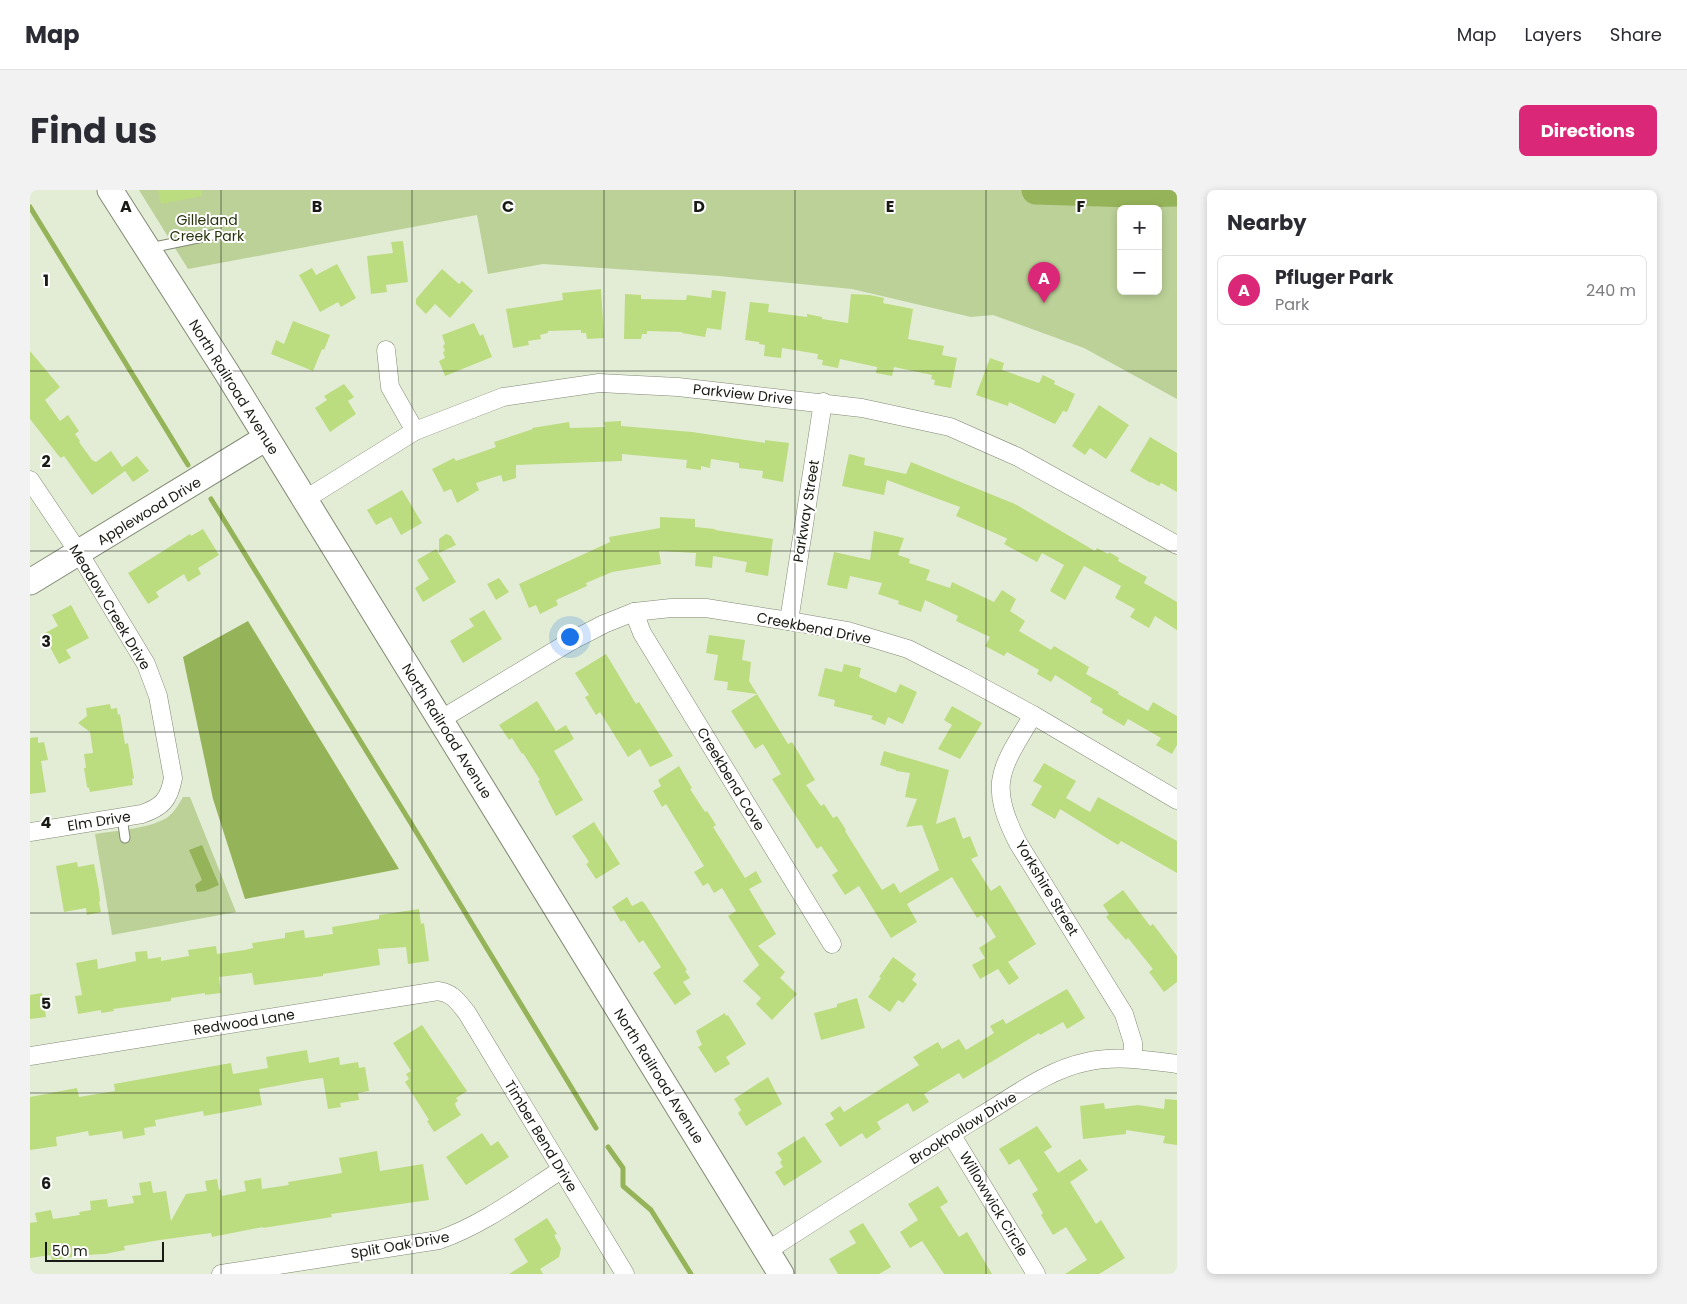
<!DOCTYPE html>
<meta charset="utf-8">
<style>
:root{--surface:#fff;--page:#f2f2f3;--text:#2b2b33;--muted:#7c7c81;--line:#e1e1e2;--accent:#db2777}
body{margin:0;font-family:Poppins,sans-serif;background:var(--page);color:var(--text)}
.controls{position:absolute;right:15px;top:15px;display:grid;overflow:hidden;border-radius:8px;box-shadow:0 2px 8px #0003}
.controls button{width:45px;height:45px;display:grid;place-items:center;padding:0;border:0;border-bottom:1px solid var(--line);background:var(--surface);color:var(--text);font:25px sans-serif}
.scale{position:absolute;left:15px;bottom:12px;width:119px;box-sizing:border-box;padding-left:5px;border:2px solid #181b13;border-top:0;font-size:14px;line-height:18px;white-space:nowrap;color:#181b13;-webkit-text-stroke:4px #fff;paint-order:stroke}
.you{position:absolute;left:539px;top:446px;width:18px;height:18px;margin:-12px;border:4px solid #fff;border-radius:50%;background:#1a73e8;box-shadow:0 0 0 8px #1a73e833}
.badge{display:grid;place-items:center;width:32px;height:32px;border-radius:50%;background:var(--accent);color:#fff;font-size:16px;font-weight:700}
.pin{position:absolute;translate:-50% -41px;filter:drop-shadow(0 1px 2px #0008)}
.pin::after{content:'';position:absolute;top:26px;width:18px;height:15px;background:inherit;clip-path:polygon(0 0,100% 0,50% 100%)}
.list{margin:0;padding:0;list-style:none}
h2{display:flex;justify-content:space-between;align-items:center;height:65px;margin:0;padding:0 20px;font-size:21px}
h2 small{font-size:16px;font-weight:400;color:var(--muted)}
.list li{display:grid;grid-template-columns:32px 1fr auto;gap:15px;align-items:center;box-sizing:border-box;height:70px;margin:0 10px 10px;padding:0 10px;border:1px solid var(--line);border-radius:8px}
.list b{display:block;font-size:19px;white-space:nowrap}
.list p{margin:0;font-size:16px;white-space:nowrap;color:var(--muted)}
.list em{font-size:16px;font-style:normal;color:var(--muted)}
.map{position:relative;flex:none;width:1147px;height:1084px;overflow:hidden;border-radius:8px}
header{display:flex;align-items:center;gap:30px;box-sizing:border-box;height:70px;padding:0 25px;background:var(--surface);border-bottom:1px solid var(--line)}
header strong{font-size:24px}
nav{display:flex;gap:28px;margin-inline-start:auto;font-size:18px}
.intro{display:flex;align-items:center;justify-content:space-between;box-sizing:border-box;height:120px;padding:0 30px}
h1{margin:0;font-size:35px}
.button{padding:12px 22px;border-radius:8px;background:var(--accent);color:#fff;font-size:18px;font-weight:700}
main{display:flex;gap:30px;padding:0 30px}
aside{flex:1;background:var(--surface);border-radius:8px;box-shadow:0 2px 8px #0003}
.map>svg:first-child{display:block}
.green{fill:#bcd198;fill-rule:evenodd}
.water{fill:#95b358}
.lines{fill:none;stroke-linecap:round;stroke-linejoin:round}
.stream{stroke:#95b358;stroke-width:5}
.river{stroke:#95b358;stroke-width:29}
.building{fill:#bcdc80}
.lane-casing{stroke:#818974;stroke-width:11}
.street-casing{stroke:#818974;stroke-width:19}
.secondary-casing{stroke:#818974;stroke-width:27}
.lane{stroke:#fff;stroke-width:9}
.street{stroke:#fff;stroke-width:18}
.secondary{stroke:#fff;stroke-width:25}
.grid{fill:none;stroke:#181b13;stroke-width:1;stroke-opacity:0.55}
.labels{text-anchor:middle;stroke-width:4;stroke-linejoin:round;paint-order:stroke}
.park-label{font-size:14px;fill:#27330c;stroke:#fff}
.street-label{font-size:14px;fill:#181b13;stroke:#fff}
.grid-label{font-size:16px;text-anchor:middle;font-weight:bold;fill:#181b13;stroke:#fff;stroke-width:4;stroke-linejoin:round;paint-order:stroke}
</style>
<header>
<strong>Map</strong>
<nav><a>Map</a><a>Layers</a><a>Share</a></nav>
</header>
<div class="intro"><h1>Find us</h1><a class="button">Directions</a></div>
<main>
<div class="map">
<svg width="1147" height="1084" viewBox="0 0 1147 1084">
<rect width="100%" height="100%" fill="#e3edd5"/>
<g class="green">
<path d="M 109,0 L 1147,0 L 1147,209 L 1054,158 L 963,125 L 941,127 L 822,99 L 689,86 L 513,74 L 458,84 L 447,25 L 158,79 ZM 1091,19 L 1128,19 L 1128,101 L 1091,101 Z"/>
<path d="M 153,607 L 160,607 L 206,722 L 82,745 L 65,644 C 84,641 125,638 139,626 C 145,621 149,614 153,607 Z"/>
</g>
<g class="water">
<path d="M 218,431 L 369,679 L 215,709 L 183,609 L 153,467 Z"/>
<path d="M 172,655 L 189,695 L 175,701 L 167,702 L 165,695 L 172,690 L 159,660 Z"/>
</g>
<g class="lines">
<g class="stream">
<path d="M 0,17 L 158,275"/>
<path d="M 181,309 L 379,630 L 566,938"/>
<path d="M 578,957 L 593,978 L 593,996 L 621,1020 L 661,1084"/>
</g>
<path class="river" d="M 1006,0 L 1104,3 L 1147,2"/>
</g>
<g class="building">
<path d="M 128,0 L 172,0 L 172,6 L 131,14 Z"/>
<path d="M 373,51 L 378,92 L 356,95 L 357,102 L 341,104 L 337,66 L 363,63 L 361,52 Z"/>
<path d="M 307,74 L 326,108 L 311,117 L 308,112 L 290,122 L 269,85 L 282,78 L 286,85 Z"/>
<path d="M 412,79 L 429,94 L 432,91 L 443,101 L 420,128 L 405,114 L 396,124 L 386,114 L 386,109 Z"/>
<path d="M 571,99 L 574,148 L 557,149 L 556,143 L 551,143 L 551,140 L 518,141 L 518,143 L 510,145 L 511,149 L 498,151 L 499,155 L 483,158 L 476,119 L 533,110 L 532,103 Z"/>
<path d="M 682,100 L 696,102 L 691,140 L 677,138 L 675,147 L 652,143 L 652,142 L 617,141 L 617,144 L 612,144 L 611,149 L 594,149 L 595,104 L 611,105 L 611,109 L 656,110 L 657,105 L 681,108 Z"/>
<path d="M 821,104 L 840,105 L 854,108 L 853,113 L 883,119 L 878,149 L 914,156 L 912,165 L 927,168 L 921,198 L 904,195 L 905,190 L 901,189 L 902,185 L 864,177 L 862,186 L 846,183 L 847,177 L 810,169 L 808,178 L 792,175 L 793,170 L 787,169 L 788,164 L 752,158 L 751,168 L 734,166 L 735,155 L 729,154 L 729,152 L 715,150 L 720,112 L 739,114 L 738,122 L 777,127 L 777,124 L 792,127 L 792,129 L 818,133 Z"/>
<path d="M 263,131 L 300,145 L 294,160 L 292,159 L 283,181 L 241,164 L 246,150 L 254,154 Z"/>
<path d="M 444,133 L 450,146 L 453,144 L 462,167 L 415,186 L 409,171 L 415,168 L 413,162 L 415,161 L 413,156 L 415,154 L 412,145 Z"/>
<path d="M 0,161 L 30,197 L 15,210 L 30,231 L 38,225 L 49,241 L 45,244 L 50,251 L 49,252 L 62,270 L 66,272 L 81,261 L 92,277 L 107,266 L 119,281 L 103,292 L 95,281 L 62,305 L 34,266 L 31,268 L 28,265 L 0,229 Z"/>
<path d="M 960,168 L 974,173 L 972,180 L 1009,193 L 1013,185 L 1025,191 L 1024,194 L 1045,204 L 1037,222 L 1033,221 L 1025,234 L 979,212 L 978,216 L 946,205 Z"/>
<path d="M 314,194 L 324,207 L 318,211 L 326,224 L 300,242 L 285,218 L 297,210 L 294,206 Z"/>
<path d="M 1069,215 L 1099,235 L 1076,269 L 1060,258 L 1055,265 L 1042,256 Z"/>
<path d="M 591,231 L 591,236 L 662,242 L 735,253 L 735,250 L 759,253 L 753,292 L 732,288 L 733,281 L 709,278 L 709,273 L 681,269 L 680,278 L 671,276 L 671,280 L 656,278 L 657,270 L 592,264 L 592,271 L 486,275 L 486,288 L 473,292 L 471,285 L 446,293 L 449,300 L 427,313 L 421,299 L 414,302 L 402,279 L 424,268 L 426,271 L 466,257 L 464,252 L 503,239 L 502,238 L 539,232 L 540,238 L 575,237 L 574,232 Z"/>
<path d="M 1120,247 L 1147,263 L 1147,302 L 1131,293 L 1129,296 L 1121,292 L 1121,293 L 1100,281 Z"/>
<path d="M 819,264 L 835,268 L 834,275 L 876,284 L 881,272 L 985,314 L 1065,361 L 1067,358 L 1078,364 L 1079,362 L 1089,368 L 1088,371 L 1117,387 L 1114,393 L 1147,412 L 1147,440 L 1125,426 L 1119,438 L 1100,427 L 1105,419 L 1085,408 L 1091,396 L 1054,376 L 1035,410 L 1020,401 L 1034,375 L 1012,363 L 1007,372 L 974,354 L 977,349 L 976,348 L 926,326 L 930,317 L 857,290 L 854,305 L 812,296 Z"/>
<path d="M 372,300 L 392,333 L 371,345 L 361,327 L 346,335 L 337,320 Z"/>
<path d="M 630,327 L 665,329 L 665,337 L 685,339 L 685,340 L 743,349 L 738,386 L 715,382 L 717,372 L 683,366 L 682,378 L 665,376 L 666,363 L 629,361 L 631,374 L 582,382 L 556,393 L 557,396 L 526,410 L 528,415 L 510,424 L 506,415 L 499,418 L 489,394 L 580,352 L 579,347 L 630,338 Z"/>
<path d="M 173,339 L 189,365 L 168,378 L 171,384 L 158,392 L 154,384 L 126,402 L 129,407 L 118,414 L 98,383 L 160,344 L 161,346 Z"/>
<path d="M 844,341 L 874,348 L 868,365 L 880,369 L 879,373 L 900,380 L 896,390 L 920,398 L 922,392 L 964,412 L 972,400 L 986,409 L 980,421 L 995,431 L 989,441 L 1021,460 L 1024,456 L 1059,477 L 1056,484 L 1089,502 L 1088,504 L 1118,521 L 1123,512 L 1147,526 L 1147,555 L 1142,564 L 1126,555 L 1131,548 L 1098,529 L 1094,536 L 1072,523 L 1073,519 L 1060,512 L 1062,508 L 1025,485 L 1021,492 L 1007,484 L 1009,480 L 977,462 L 974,466 L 955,456 L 960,447 L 926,431 L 928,426 L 895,410 L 891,422 L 868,414 L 869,411 L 848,404 L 852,393 L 820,386 L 817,399 L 797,395 L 804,362 L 840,370 Z"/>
<path d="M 416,344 L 421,346 L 426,355 L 409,363 L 409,349 Z"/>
<path d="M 406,359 L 426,392 L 393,412 L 385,398 L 399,389 L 387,370 Z"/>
<path d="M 469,388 L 479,402 L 466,410 L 457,394 Z"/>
<path d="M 41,415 L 59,448 L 36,460 L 41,468 L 29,474 L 13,444 L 28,436 L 22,425 Z"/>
<path d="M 454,420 L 472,449 L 433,473 L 420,451 L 444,436 L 439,429 Z"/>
<path d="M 679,445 L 715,450 L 712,470 L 721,472 L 719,491 L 758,554 L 762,552 L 785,590 L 776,595 L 791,616 L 794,614 L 803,628 L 807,626 L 816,640 L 815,641 L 852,700 L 864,693 L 870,703 L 909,680 L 892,635 L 876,637 L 887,609 L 875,607 L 880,583 L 866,581 L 866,580 L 850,575 L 854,561 L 919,580 L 906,634 L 925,627 L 933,649 L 940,646 L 948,666 L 941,669 L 961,701 L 970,695 L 1006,754 L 978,772 L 989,788 L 979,795 L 968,779 L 950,789 L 942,775 L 955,768 L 949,758 L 966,747 L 952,725 L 947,728 L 922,687 L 877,714 L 887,732 L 861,748 L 829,696 L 815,705 L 802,685 L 808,681 L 791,656 L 787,659 L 742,589 L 751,584 L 733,554 L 725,559 L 701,521 L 727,504 L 697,500 L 698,492 L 684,490 L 688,465 L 676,463 Z"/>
<path d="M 576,464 L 606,514 L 609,512 L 643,566 L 620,577 L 610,559 L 598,567 L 570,522 L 566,525 L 555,507 L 559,505 L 545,483 Z"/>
<path d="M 814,474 L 831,478 L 829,487 L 866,503 L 870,494 L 887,502 L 873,534 L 858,527 L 855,535 L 841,529 L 843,526 L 804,516 L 805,510 L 788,506 L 795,478 L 812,482 Z"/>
<path d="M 507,511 L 526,541 L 536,535 L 544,549 L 524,561 L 553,610 L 526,626 L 508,591 L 510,590 L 493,563 L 492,564 L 482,548 L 479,550 L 469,535 Z"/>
<path d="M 80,514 L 81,519 L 87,518 L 88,525 L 90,524 L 95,554 L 98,553 L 104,588 L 102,589 L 103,595 L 60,602 L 59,598 L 57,597 L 54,578 L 56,578 L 54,564 L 63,563 L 60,542 L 48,533 L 57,526 L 56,518 Z"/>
<path d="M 922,516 L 952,533 L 930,569 L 908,559 L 922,535 L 914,530 Z"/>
<path d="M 8,547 L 8,553 L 14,552 L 18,570 L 11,571 L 16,602 L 0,604 L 0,548 Z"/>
<path d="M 1014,573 L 1046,591 L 1036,608 L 1060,622 L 1068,607 L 1147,651 L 1147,683 L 1091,651 L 1088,655 L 1030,619 L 1025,629 L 1001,615 L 1012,596 L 1003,591 Z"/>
<path d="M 649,576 L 662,598 L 660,599 L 675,622 L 677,621 L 686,635 L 683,637 L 715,688 L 726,681 L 732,692 L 719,699 L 746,744 L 728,756 L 755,782 L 750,788 L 767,804 L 742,830 L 726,814 L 731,808 L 713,791 L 729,775 L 698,726 L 706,721 L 692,698 L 684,703 L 678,693 L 673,696 L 664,682 L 674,676 L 636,614 L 632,617 L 623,601 L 631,596 L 628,590 Z"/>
<path d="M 564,632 L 590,674 L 566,689 L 556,674 L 559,672 L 542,646 Z"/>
<path d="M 47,672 L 48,677 L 64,674 L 69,700 L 70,711 L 69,712 L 71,722 L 57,725 L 56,718 L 34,722 L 26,676 Z"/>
<path d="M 1093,700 L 1120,736 L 1123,734 L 1147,766 L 1147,792 L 1134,802 L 1119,782 L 1123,779 L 1098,748 L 1096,750 L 1076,727 L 1079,724 L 1073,715 Z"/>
<path d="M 597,707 L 602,716 L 612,711 L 615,714 L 657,780 L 655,781 L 660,788 L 653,792 L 661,804 L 645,815 L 623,783 L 631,777 L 613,750 L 609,753 L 594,730 L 591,732 L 582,717 Z"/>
<path d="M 389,719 L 391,734 L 394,733 L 399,771 L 378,774 L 376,757 L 348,759 L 350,775 L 293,784 L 293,786 L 224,795 L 222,783 L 189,787 L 191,803 L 175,805 L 175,803 L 141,808 L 141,811 L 83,819 L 84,821 L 71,823 L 71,820 L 48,824 L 45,806 L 52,805 L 46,773 L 67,769 L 68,779 L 106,771 L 105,762 L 117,761 L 118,769 L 131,767 L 131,771 L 159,766 L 158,760 L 186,756 L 187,764 L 215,760 L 223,758 L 222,753 L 255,748 L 255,743 L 274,740 L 275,748 L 303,744 L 302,737 L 349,729 L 349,725 Z"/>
<path d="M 863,767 L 886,784 L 882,790 L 887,794 L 873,813 L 868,810 L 860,822 L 838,807 L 851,788 L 849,787 Z"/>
<path d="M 1037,799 L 1055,828 L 1037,839 L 1033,832 L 1010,845 L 1009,843 L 933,889 L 929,883 L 894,904 L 899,912 L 883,922 L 878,913 L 847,932 L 851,939 L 836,949 L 832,943 L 810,957 L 795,934 L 804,929 L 800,923 L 810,916 L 814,922 L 889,875 L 883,867 L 908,852 L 912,859 L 929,849 L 936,860 L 964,843 L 960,836 L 973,829 L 976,834 Z"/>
<path d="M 12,803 L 16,827 L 0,829 L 0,805 Z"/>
<path d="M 827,808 L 835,838 L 791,850 L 784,823 L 807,817 L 807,814 Z"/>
<path d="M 695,823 L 696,826 L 698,825 L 716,854 L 696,867 L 700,874 L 685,883 L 668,857 L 672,855 L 666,841 Z"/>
<path d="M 392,835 L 437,901 L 426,908 L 428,911 L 425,913 L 426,917 L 431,925 L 404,942 L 397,931 L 399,930 L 375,892 L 379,889 L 376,884 L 381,881 L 363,853 Z"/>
<path d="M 277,860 L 279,873 L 309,867 L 310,875 L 328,872 L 329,878 L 335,877 L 339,901 L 328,903 L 329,910 L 310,913 L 311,917 L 298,919 L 293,888 L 278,890 L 229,899 L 232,915 L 174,926 L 173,921 L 125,930 L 126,936 L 114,938 L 115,945 L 93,949 L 92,941 L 59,946 L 58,941 L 26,947 L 27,956 L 0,960 L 0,907 L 47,898 L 49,907 L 85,901 L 84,894 L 201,873 L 203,884 L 238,878 L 236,867 Z"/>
<path d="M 738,887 L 752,914 L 716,936 L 708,923 L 711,920 L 704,909 Z"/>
<path d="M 1135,909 L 1147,910 L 1147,955 L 1133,953 L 1135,946 L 1096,940 L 1096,944 L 1053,949 L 1050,916 L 1074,913 L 1075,919 L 1108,915 L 1134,919 Z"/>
<path d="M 1007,936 L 1022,957 L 1014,962 L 1028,983 L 1050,969 L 1058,980 L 1040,992 L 1066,1034 L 1071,1030 L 1095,1068 L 1069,1084 L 1035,1084 L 1057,1070 L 1036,1037 L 1023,1045 L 1011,1025 L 1013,1023 L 1002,1004 L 1008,1000 L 989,969 L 979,975 L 969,959 Z"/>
<path d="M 452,943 L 461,956 L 468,951 L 479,967 L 436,995 L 416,967 Z"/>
<path d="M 774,946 L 792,972 L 754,996 L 745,982 L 753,977 L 750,972 L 752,970 L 747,963 Z"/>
<path d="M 347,961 L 350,981 L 393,974 L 399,1010 L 301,1024 L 302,1027 L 233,1038 L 233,1037 L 182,1047 L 181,1043 L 130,1050 L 94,1056 L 95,1060 L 75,1064 L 56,1065 L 22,1070 L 21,1065 L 0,1068 L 0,1033 L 7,1032 L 5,1023 L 21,1020 L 23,1029 L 50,1025 L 49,1022 L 61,1020 L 60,1011 L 77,1009 L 78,1017 L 104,1013 L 102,1006 L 111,1005 L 109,993 L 121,991 L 123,1003 L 136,1001 L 141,1031 L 156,1004 L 177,1001 L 175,991 L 187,989 L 189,1000 L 191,999 L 192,1006 L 216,1001 L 214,991 L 231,988 L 232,999 L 259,995 L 258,992 L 312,983 L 309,968 Z"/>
<path d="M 908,996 L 918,1012 L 910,1017 L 929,1047 L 937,1042 L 962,1084 L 914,1084 L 892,1051 L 880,1058 L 870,1042 L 888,1030 L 878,1014 Z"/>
<path d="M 517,1028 L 527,1044 L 524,1045 L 531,1058 L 529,1067 L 510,1079 L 513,1084 L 479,1084 L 498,1072 L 484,1049 Z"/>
<path d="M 833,1033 L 861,1077 L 849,1084 L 808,1084 L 799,1069 L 826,1053 L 819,1041 Z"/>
</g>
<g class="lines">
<defs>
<g id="lane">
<path d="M 120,58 L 187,44"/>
<path d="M 92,627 L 95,648"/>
</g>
<g id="street">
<path d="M 356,160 L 360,197 L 385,241"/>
<path d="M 0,290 L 49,363 L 116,474 L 128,506 L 143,588 C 139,610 132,617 112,624 L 0,642"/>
<path d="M 274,310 L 385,241 L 473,207 L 569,193 L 648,197 L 832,218 L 920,237 L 988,267 L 1147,355"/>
<path d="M 604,422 L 612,443 L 802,754"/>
<path d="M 759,431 L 793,212"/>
<path d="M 1003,525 C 971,579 957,592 988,653 L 1094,824 L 1103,853 L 1103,868"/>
<path d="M 410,530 L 541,451 L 574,434 L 604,422 L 641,418 L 676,418 L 759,431 L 818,441 L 878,459 L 933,487 L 1003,525 L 1147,610"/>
<path d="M 0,866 L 408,801 C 423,803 428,812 437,823 L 595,1084"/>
<path d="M 921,944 L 1006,1084"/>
<path d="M 737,1061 C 807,1016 877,971 949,927 C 983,907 1017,880 1056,872 C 1086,865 1117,870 1147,874"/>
<path d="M 191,1084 L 409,1050 C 453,1035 492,1005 531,980"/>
</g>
<g id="secondary">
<path d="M 80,0 L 197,183 L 751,1084"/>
<path d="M 0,392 L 236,248"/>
</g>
</defs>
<use href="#lane" class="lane-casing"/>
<use href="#street" class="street-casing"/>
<use href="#secondary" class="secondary-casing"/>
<use href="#lane" class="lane"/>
<use href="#street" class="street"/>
<use href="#secondary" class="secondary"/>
</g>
<path class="grid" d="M 191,0 L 191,1084M 382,0 L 382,1084M 574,0 L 574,1084M 765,0 L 765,1084M 956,0 L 956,1084M 0,181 L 1147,181M 0,361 L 1147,361M 0,542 L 1147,542M 0,723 L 1147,723M 0,903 L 1147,903"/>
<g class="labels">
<g class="park-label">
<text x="177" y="35">Gilleland<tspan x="177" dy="16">Creek Park</tspan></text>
</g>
<g class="street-label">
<text transform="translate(204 197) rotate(58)" y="5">North Railroad Avenue</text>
<text transform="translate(713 204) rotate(6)" y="5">Parkview Drive</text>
<text transform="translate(119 321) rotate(-31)" y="5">Applewood Drive</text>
<text transform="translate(776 321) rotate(-81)" y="5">Parkway Street</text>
<text transform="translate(80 417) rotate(59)" y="5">Meadow Creek Drive</text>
<text transform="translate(784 438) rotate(11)" y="5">Creekbend Drive</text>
<text transform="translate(417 541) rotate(58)" y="5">North Railroad Avenue</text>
<text transform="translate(701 589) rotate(59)" y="5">Creekbend Cove</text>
<text transform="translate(69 631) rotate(-9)" y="5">Elm Drive</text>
<text transform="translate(1017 698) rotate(59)" y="5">Yorkshire Street</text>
<text transform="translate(214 832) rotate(-9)" y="5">Redwood Lane</text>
<text transform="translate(629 886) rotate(58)" y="5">North Railroad Avenue</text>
<text transform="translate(933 938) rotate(-32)" y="5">Brookhollow Drive</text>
<text transform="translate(511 946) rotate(59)" y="5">Timber Bend Drive</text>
<text transform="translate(964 1014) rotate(59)" y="5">Willowwick Circle</text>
<text transform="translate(370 1055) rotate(-10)" y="5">Split Oak Drive</text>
</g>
</g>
<g class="grid-label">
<text x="96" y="22">A</text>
<text x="287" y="22">B</text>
<text x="478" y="22">C</text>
<text x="669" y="22">D</text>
<text x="860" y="22">E</text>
<text x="1051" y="22">F</text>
<text x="16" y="96">1</text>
<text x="16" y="277">2</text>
<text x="16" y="457">3</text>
<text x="16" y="638">4</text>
<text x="16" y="819">5</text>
<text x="16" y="999">6</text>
</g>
</svg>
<div class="controls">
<button>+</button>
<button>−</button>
</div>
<div class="scale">50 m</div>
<div class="you"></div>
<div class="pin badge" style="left:1014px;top:113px">A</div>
</div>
<aside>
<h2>Nearby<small></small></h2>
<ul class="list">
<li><span class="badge">A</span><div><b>Pfluger Park</b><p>Park</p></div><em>240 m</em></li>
</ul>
</aside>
</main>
